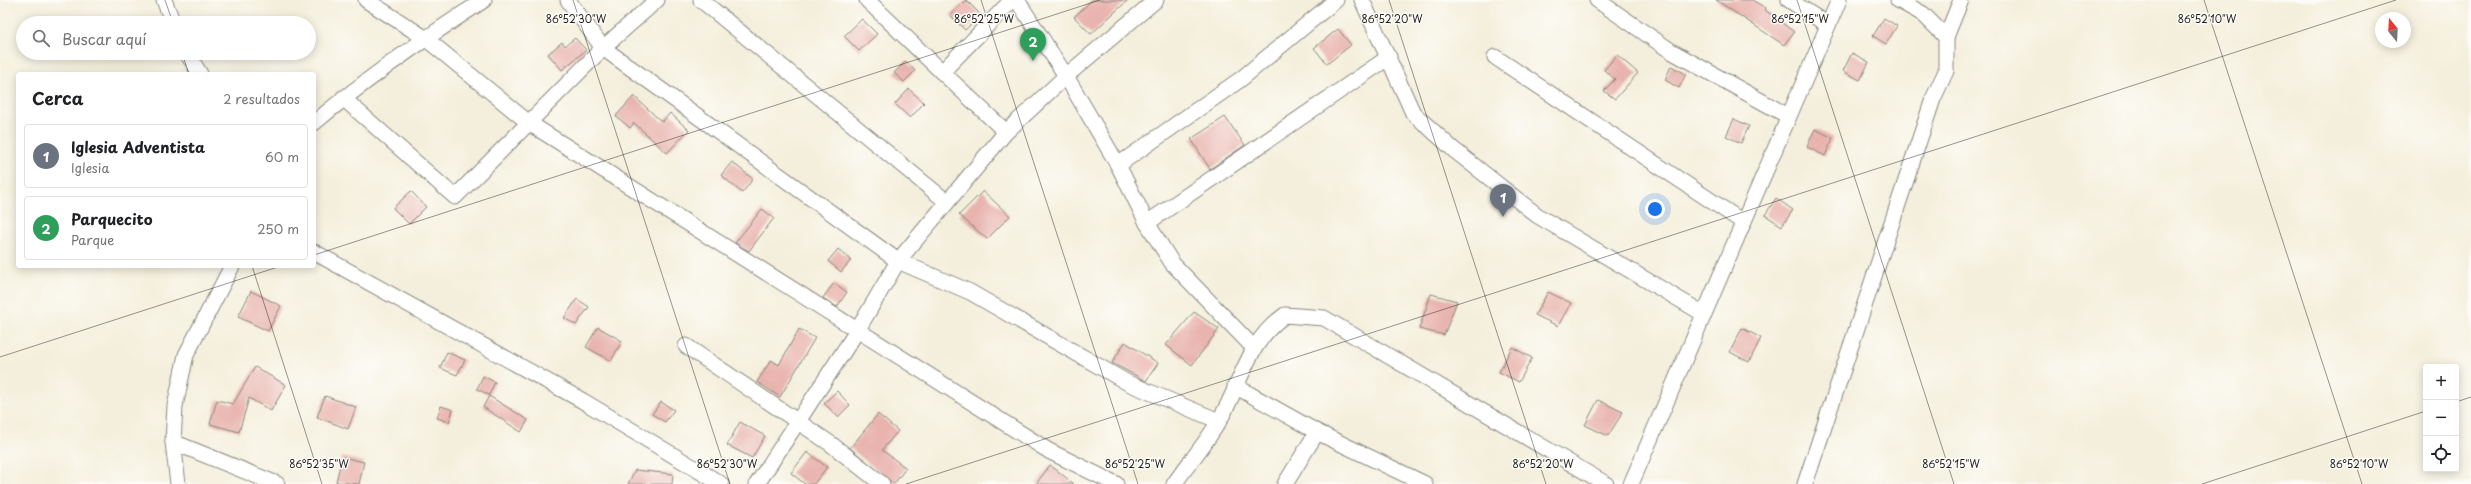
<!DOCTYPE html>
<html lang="es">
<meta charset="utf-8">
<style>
:root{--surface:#fff;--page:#f2f2f2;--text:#202124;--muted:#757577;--line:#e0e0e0;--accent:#c8321e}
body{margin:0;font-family:"Playpen Sans",sans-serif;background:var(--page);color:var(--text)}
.controls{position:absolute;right:12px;bottom:12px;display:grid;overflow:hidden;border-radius:4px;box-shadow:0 2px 10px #0003}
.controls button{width:36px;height:36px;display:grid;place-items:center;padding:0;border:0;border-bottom:1px solid var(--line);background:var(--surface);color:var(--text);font:20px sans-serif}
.compass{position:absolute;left:2375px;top:12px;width:36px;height:36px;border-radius:50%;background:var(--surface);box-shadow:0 2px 10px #0003;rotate:342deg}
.you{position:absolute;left:1655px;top:209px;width:14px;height:14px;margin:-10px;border:3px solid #fff;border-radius:50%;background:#1a73e8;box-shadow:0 0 0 6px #1a73e833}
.badge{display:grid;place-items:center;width:26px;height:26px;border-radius:50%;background:var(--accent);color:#fff;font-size:13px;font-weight:700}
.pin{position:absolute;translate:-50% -33px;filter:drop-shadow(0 1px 2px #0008)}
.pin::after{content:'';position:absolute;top:21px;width:14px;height:12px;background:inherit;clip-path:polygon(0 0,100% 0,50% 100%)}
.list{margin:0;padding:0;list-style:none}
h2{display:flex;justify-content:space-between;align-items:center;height:52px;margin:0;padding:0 16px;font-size:17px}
h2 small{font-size:13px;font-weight:400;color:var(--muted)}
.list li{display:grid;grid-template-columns:26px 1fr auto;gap:12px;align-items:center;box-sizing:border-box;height:64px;margin:0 8px 8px;padding:0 8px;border:1px solid var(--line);border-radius:4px}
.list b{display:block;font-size:15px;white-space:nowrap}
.list p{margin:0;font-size:13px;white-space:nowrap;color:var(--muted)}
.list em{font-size:13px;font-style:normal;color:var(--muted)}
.icon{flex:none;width:22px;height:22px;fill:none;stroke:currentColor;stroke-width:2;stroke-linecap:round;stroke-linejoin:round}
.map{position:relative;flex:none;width:2471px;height:484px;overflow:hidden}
.search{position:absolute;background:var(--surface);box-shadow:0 2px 10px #0003;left:16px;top:16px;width:300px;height:44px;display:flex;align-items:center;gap:10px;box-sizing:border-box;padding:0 14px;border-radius:22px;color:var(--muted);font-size:15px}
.panel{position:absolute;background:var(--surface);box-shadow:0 2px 10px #0003;left:16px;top:72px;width:300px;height:196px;border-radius:4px}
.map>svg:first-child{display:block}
.building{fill:#e9b3ae}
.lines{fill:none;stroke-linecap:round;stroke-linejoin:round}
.minor-casing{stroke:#88867c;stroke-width:17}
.minor{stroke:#fff;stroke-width:15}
.ticks{fill:none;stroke:#1c1c1c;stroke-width:1;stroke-opacity:0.45}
.ticks-label{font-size:10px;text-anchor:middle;fill:#1c1c1c;stroke:#fdfcf7;stroke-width:3;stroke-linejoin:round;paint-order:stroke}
</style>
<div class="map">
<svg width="2471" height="484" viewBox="0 0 2471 484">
<rect width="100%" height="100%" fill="#fdfcf7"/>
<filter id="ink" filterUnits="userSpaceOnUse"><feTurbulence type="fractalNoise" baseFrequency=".025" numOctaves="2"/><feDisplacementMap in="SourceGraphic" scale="8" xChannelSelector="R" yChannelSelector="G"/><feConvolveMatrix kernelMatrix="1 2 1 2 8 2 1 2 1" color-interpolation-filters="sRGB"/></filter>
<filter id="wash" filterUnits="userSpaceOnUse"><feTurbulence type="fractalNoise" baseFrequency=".012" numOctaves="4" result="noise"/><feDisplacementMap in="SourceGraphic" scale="16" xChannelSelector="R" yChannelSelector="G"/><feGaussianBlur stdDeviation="0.9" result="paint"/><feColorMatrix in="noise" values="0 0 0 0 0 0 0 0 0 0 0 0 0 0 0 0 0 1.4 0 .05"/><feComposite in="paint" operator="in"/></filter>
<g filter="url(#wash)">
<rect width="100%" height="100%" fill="#f4efdc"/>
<g id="blocks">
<g class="building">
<path d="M 966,0 L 981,15 L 965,30 L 950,15 Z"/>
<path d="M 1092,0 L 1128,0 L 1091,34 L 1074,17 Z"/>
<path d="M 1716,0 L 1752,0 L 1766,8 L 1765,10 L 1794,32 L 1784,45 Z"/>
<path d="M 1884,18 L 1897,26 L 1886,44 L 1873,36 Z"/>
<path d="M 862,19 L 877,34 L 859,51 L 844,36 Z"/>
<path d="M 1338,29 L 1351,45 L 1327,64 L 1314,48 Z"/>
<path d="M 575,38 L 586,50 L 562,70 L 548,54 L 562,42 L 565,46 Z"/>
<path d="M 1852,53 L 1869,62 L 1860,80 L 1843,71 Z"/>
<path d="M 1617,55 L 1638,73 L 1615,99 L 1604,91 L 1615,79 L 1604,70 Z"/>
<path d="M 906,61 L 915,71 L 904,82 L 894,73 Z"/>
<path d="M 1671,66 L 1686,74 L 1679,88 L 1665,80 Z"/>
<path d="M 909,89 L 924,103 L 910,118 L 895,104 Z"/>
<path d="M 634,96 L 662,122 L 670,113 L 689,130 L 667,153 L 634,123 L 630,128 L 616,116 Z"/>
<path d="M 1225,117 L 1245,145 L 1210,169 L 1191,139 Z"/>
<path d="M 1734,119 L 1749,126 L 1741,143 L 1726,136 Z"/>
<path d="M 1815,129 L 1833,138 L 1825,156 L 1807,147 Z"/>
<path d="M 732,162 L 753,179 L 742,193 L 721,175 Z"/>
<path d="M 411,191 L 426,207 L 409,224 L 393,208 Z"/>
<path d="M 983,191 L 1010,216 L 987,239 L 959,215 Z"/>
<path d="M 1776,198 L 1793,210 L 1782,226 L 1765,215 Z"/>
<path d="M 762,209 L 774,218 L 749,251 L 735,243 Z"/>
<path d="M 838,249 L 851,260 L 841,272 L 828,261 Z"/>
<path d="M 834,283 L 847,292 L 837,307 L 823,298 Z"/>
<path d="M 251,291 L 281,306 L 268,331 L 238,317 Z"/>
<path d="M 1548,292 L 1571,303 L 1558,326 L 1535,315 Z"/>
<path d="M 1431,294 L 1457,301 L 1444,335 L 1419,329 Z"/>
<path d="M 577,299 L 589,307 L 576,325 L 564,318 Z"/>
<path d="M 1194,312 L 1219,329 L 1192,365 L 1166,345 Z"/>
<path d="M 598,327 L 622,341 L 611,361 L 586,347 Z"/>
<path d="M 1742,328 L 1761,338 L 1749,362 L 1730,352 Z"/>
<path d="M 799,329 L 815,338 L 780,397 L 757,382 L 771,360 L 779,365 Z"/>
<path d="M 1125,342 L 1158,363 L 1146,381 L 1112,363 Z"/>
<path d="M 1512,347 L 1532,358 L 1519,382 L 1499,372 Z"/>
<path d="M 447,352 L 465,360 L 457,375 L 440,368 Z"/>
<path d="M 255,367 L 286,385 L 271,411 L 249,398 L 239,432 L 210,424 L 217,400 L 233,404 Z"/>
<path d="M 483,376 L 495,382 L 489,395 L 477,389 Z"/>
<path d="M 837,391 L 850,405 L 838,417 L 824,403 Z"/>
<path d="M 325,396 L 356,407 L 348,429 L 317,417 Z"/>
<path d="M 489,396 L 528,420 L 521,432 L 483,407 Z"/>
<path d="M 1598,400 L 1623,412 L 1608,436 L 1585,425 Z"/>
<path d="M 661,402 L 674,410 L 665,422 L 652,414 Z"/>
<path d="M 441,406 L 453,410 L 449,422 L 437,418 Z"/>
<path d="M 878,414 L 898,431 L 882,450 L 906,468 L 894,484 L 850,448 Z"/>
<path d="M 740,422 L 765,436 L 752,458 L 727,445 Z"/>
<path d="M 807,452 L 827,467 L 814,484 L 805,484 L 791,473 Z"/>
<path d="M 342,457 L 364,462 L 359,484 L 336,482 Z"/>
<path d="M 1050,465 L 1074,484 L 1036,484 Z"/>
<path d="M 635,470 L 673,474 L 672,484 L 628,484 Z"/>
</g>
</g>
</g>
<g filter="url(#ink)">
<use href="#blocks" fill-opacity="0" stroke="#88867c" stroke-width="1"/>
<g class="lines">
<defs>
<g id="minor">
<path d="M 164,0 L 173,23"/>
<path d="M 366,0 L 425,38 L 529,123 L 1049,451 L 1116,484"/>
<path d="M 568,0 L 603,48 L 898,261 L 970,292 L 1128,383 L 1219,421"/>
<path d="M 701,0 L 947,202"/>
<path d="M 867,0 L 942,72 L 1012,0"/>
<path d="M 1017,0 L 1066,76 L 1118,165 L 1147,223 L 1172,263 L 1253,347"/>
<path d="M 1362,0 L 1413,113 L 1454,150 L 1538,216 L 1704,314"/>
<path d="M 1597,0 L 1671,51 L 1788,116"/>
<path d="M 1789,0 L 1828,25"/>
<path d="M 1946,37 L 1961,0"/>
<path d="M 187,53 L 200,74"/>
<path d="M 1495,57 L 1743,222"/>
<path d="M 942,72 L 1006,132"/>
<path d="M 343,98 L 455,197 L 603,48 L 657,0"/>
<path d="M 314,123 C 367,78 425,38 484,0"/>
<path d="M 1118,165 L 1241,79 L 1336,0"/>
<path d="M 1147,223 L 1389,57"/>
<path d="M 314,252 L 583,401 L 721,484"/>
<path d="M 686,346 L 831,444 L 882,484"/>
<path d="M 1235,386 L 1317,432 L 1425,484"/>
<path d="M 173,442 L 277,484"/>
<path d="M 178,484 L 173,442 L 175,406 L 186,355 L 232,266"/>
<path d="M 757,484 L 857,331 L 898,261 L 1006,132 L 1066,76 L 1156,0"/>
<path d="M 1174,484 C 1189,463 1206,443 1219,421 C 1242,383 1246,343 1285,315 L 1324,318 L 1606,484"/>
<path d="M 1285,484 L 1317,432"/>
<path d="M 1631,484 L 1839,0"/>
<path d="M 1805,484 L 1933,99 L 1946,71 L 1946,37 L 1923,14 L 1898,0"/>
</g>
</defs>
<use href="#minor" class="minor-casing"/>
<use href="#minor" class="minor"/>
</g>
</g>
<path class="ticks" d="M 165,0 L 173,23M 573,0 L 730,484M 981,0 L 1138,484M 1389,0 L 1546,484M 1797,0 L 1954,484M 2204,0 L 2362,484M 182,53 L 189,74M 314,255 L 1100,0M 252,266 L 322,484M 0,357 L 281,266M 2456,402 L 2471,397M 906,484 L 2396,0M 2202,484 L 2426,411"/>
<g class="ticks-label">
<text x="576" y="23">86°52'30"W</text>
<text x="984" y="23">86°52'25"W</text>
<text x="1392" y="23">86°52'20"W</text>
<text x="1800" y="23">86°52'15"W</text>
<text x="2207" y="23">86°52'10"W</text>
<text x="319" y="468">86°52'35"W</text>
<text x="727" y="468">86°52'30"W</text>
<text x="1135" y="468">86°52'25"W</text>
<text x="1543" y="468">86°52'20"W</text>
<text x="1951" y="468">86°52'15"W</text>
<text x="2359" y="468">86°52'10"W</text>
</g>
</svg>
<div class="controls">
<button>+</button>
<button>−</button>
<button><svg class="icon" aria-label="locate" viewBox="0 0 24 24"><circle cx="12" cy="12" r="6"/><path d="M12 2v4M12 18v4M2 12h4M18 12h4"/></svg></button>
</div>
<svg class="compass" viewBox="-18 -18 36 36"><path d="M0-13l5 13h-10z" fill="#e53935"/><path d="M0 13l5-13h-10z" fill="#757577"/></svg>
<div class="you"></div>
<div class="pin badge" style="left:1503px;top:217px;background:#6b7280">1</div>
<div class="pin badge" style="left:1033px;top:61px;background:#2e9e5b">2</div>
<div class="search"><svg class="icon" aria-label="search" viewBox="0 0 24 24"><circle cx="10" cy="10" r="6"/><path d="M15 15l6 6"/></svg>Buscar aquí</div>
<section class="panel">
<h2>Cerca<small>2 resultados</small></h2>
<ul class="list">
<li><span class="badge" style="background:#6b7280">1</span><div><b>Iglesia Adventista</b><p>Iglesia</p></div><em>60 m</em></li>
<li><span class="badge" style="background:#2e9e5b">2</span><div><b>Parquecito</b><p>Parque</p></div><em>250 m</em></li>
</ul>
</section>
</div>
